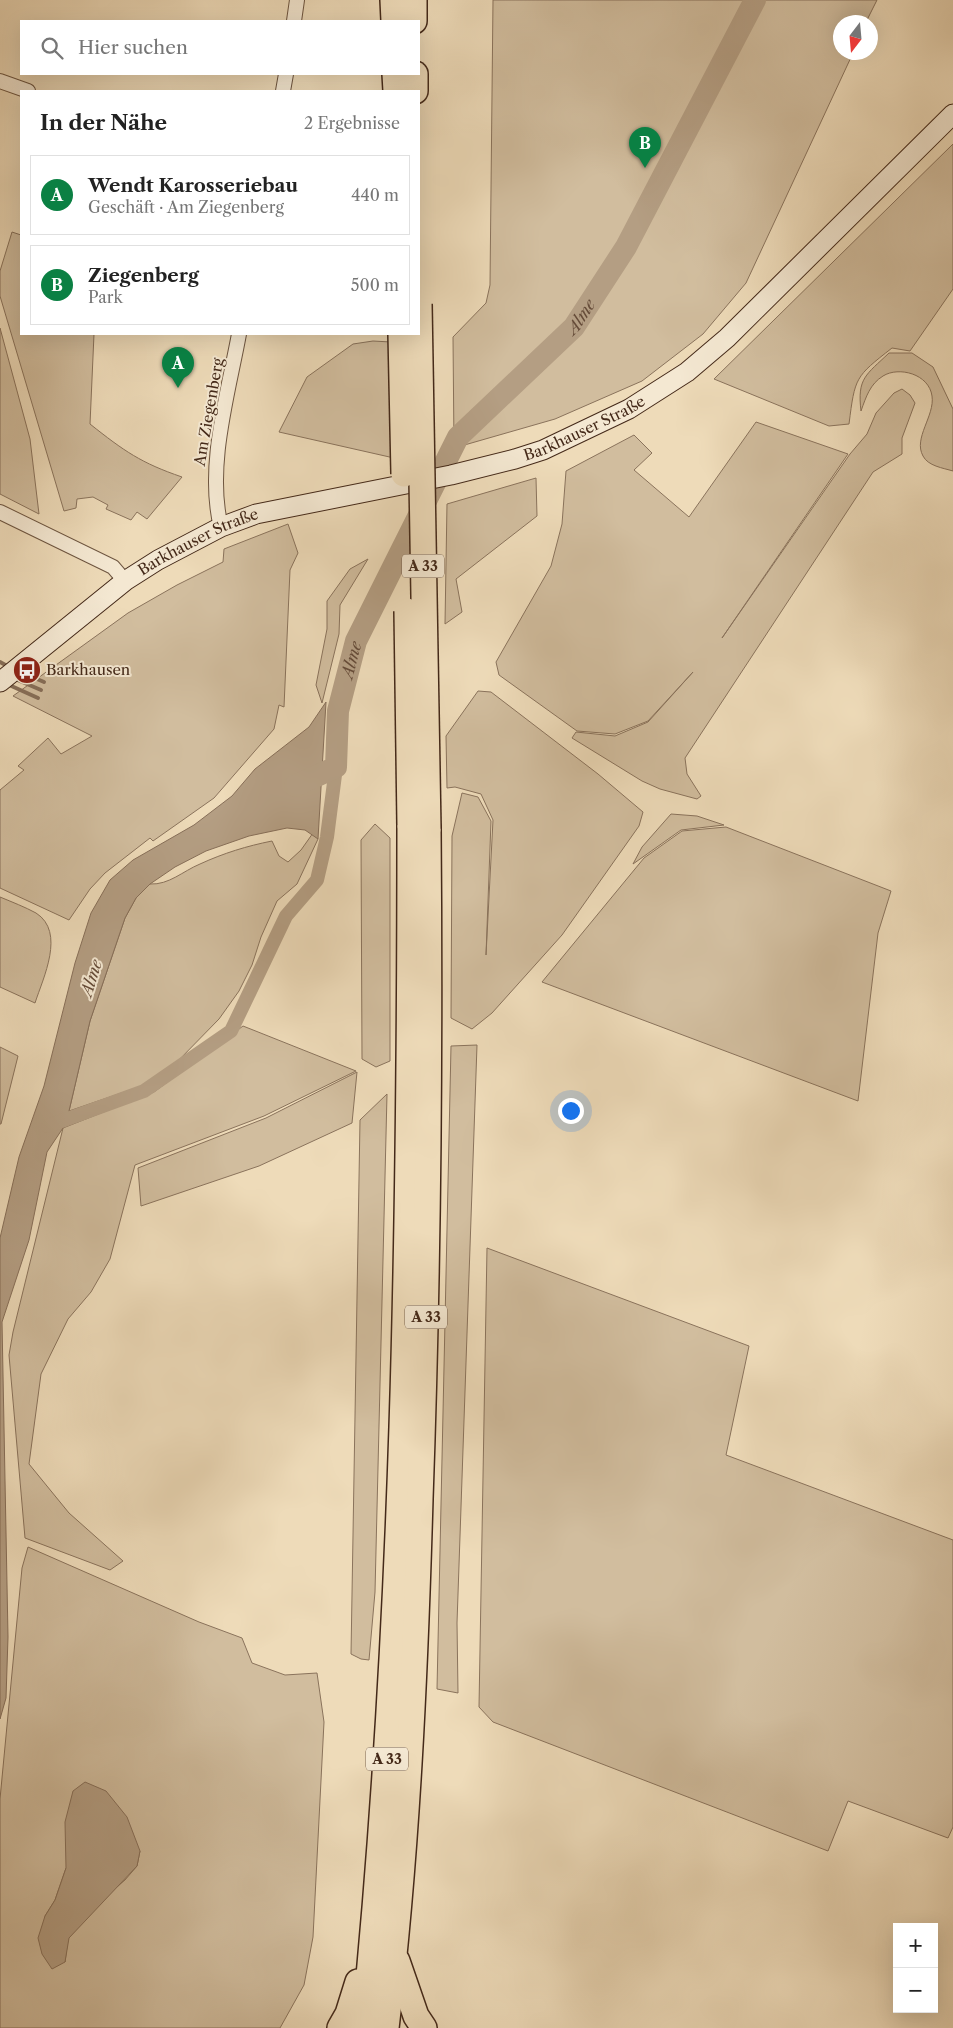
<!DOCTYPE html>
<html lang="de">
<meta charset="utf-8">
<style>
:root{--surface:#fff;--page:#f2f2f2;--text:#222;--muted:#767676;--line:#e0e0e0;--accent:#0b8043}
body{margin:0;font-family:"Libre Caslon Text",serif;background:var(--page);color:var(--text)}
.controls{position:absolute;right:15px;bottom:15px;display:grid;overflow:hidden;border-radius:0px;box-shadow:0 5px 20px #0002}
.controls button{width:45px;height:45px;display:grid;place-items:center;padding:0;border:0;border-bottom:1px solid var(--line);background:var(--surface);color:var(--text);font:25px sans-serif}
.compass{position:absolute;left:833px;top:15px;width:45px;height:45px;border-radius:50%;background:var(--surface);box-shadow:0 5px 20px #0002;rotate:196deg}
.you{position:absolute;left:570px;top:1110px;width:18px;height:18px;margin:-12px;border:4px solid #fff;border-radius:50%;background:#1a73e8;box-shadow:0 0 0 8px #1a73e833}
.badge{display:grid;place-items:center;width:32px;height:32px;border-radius:50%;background:var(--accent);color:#fff;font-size:16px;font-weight:700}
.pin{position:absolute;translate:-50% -41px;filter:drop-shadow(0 1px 2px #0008)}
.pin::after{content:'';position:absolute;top:26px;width:18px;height:15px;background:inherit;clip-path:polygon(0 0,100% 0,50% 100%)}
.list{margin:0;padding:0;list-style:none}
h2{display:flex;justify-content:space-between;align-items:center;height:65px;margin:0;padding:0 20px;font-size:21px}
h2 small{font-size:16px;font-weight:400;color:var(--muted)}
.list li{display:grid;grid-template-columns:32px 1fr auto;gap:15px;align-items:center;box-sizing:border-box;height:80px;margin:0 10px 10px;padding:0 10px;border:1px solid var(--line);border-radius:0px}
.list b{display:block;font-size:19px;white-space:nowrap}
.list p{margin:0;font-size:16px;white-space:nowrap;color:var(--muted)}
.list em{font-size:16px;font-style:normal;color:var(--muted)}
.icon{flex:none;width:28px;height:28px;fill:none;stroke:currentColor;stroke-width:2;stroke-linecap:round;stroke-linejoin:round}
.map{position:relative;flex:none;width:953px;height:2028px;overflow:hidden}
.search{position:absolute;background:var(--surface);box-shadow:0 5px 20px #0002;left:20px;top:20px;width:400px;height:55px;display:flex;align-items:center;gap:12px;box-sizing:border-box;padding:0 18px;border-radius:0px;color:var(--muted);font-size:19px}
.panel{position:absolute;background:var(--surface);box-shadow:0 5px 20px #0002;left:20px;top:90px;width:400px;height:245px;border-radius:0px}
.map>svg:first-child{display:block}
.green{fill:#d1bd9e;stroke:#8a735c;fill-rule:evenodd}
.water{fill:#b49e83;stroke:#876f59}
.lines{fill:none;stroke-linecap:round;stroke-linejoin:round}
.stream{stroke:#876f59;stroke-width:4}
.canal{stroke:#b49e83;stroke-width:14}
.river{stroke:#b49e83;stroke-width:22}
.street-casing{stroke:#6e5641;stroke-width:16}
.secondary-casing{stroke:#442919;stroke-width:21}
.highway-casing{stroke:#442919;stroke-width:28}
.street{stroke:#f4e8d2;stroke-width:14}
.secondary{stroke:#f4e8d2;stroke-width:19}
.highway{stroke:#eedbb9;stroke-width:25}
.highway-bridge-casing{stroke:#442919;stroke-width:28;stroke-linecap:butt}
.highway-bridge{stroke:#eedbb9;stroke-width:25}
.labels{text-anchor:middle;stroke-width:4;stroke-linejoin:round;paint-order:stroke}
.shield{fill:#f4e8d2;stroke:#796250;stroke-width:1}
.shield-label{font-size:14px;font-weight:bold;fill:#442919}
.street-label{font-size:15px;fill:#442919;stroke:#f4e8d2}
.poi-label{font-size:15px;fill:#442919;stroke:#f4e8d2;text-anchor:start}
.water-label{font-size:16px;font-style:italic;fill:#664c39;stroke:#f4e8d2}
</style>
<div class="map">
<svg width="953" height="2028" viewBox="0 0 953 2028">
<rect width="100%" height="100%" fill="#eedbb9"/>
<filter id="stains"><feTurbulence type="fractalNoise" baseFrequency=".004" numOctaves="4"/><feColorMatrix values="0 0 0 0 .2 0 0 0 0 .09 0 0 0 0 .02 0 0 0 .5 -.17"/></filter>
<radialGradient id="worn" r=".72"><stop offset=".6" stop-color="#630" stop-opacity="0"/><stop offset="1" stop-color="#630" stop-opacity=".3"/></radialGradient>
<g class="green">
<path d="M 493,0 L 877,0 L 866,22 L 840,22 L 840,52 L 853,53 L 746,283 L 703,334 L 642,381 L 555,419 L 454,448 L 453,337 L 486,303 L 490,285 Z"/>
<path d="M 953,144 L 953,289 L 910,351 L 892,348 C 855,377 855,377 849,424 L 829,426 L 714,379 Z"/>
<path d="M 12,232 L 21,235 L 21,334 L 94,334 L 90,424 C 124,451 141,463 182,477 L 147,519 L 137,512 L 131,520 L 106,509 L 108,505 L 93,497 L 77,499 L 76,508 L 64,511 L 0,296 L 0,271 Z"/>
<path d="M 0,328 L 30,439 L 39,514 L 0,494 Z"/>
<path d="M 373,341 L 427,344 L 394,458 L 279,432 L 307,377 L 353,344 Z"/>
<path d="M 889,353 L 912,353 L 933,367 L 953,409 L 953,471 C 943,468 928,466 923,456 C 913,438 935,416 932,396 C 929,374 899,366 883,376 C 870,384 866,397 861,411 C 857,378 866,375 889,353 Z"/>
<path d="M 902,389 L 910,395 L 915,403 L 902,438 L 902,454 L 873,472 L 685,758 L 687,774 L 701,796 L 697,799 L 660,789 L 642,781 L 572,738 L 576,732 L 615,736 L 648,722 L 693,672 L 648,721 L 615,734 L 577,731 L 499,675 L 496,662 L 551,566 L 562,524 L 566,471 L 634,435 L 652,453 L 634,470 L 689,517 L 756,422 L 848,454 L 722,638 L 850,454 L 867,434 L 876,413 L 894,393 Z"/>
<path d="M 536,478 L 537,516 L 456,579 L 462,612 L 445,624 L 447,504 Z"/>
<path d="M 288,524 L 298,553 L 290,570 L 284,707 L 279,705 L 274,729 L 214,798 L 153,841 L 150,838 L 105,873 L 90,889 L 69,920 L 0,888 L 0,790 L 24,770 L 18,766 L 48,738 L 61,754 L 92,736 L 13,696 L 128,613 L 177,585 L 223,562 L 224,549 Z"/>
<path d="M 368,559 L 340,605 L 339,634 L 322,703 L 316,685 L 327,629 L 327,601 L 350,569 Z"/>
<path d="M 478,691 L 491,692 L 598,774 L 643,812 L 639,826 L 562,935 L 492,1013 L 472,1029 L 451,1018 L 452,836 L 462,793 L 478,797 L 491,821 L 486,955 L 493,820 L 481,794 L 455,787 L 447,788 L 446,736 Z"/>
<path d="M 671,814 L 697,816 L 724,825 L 681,830 L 633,864 L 642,847 Z"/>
<path d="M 375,824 L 390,838 L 390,1061 L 376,1067 L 362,1059 L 361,840 Z"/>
<path d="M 726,827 L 891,891 L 878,933 L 858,1101 L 542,982 L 644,858 L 682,831 Z"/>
<path d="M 313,833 L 318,839 L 297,884 L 277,901 L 261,937 L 252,965 L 239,991 L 219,1019 L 176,1063 L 142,1086 L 69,1111 L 90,1021 L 125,918 L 136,898 L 150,884 C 169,885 183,871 200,864 C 224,853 247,846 272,841 L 279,856 L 288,862 L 301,850 Z"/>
<path d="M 0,897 C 12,902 25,907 36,913 C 66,932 43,978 35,1003 L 0,987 Z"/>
<path d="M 243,1026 L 356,1071 L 264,1116 L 135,1165 L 110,1259 L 91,1292 L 68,1319 L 41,1374 L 29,1464 L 69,1513 L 123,1561 L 110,1570 L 25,1538 L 9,1355 L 13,1332 L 63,1128 L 154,1092 Z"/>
<path d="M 477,1045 L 457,1623 L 458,1693 L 437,1689 L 451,1046 Z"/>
<path d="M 0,1047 L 18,1056 L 1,1124 L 0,1124 Z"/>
<path d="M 357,1072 L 352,1123 L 259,1166 L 141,1206 L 138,1168 L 266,1118 Z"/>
<path d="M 387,1094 L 375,1592 L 369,1660 L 361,1659 L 351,1654 L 360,1120 Z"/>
<path d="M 487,1248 L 749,1346 L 726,1455 L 953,1540 L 953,1827 L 948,1838 L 848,1801 L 828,1851 L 493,1722 L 479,1707 Z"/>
<path d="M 28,1547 L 199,1622 L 242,1638 L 252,1663 L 285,1675 L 317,1673 L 324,1722 L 313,1937 L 304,1985 L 280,2028 L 0,2028 L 0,1799 L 22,1568 ZM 140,1851 L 137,1866 L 125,1880 L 102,1900 L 68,1938 L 65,1962 L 45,1916 L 55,1900 L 66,1868 Z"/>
</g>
<g class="water">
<path d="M 326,702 L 318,839 L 305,830 L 287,828 L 249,836 L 206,851 L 175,867 L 150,884 L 136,898 L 125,918 L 90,1021 L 69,1111 L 63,1128 L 47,1152 L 29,1240 L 2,1322 L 8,1637 L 6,1698 L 0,1719 L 0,1238 L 19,1157 L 44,1086 L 75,963 L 91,913 L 110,880 L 133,860 L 194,825 L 232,796 L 255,769 L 309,727 Z"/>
<path d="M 85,1782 L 106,1791 L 127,1817 L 140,1851 L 137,1866 L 69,1938 L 65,1962 L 52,1969 L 42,1954 L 38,1938 L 45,1916 L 55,1900 L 66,1868 L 65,1822 L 73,1791 Z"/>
</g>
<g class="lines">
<g class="stream">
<path d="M 0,662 L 9,667"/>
<path d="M 23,673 L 44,682"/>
<path d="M 13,678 L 41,690"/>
<path d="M 7,684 L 38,698"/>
</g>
<path class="canal" d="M 48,1126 L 144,1091 L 231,1031 L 286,916 L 317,880 L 327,837 L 336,767"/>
<path class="river" id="s1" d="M 295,786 L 336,767 L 338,711 L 356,641 L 458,437 L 574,327 L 626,247 L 755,0"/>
<defs>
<g id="street">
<path d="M 294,21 L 297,0"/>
<path d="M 0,81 L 28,91"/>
<path d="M 283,91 L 286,74"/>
<path d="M 0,512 L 113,567 L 125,581"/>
<path d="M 221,527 C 206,467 228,394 239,334"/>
</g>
<g id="secondary">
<path id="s2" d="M 0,682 L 125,581 L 158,560 L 221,527 L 256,514 L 451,475 L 515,459 L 543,450 L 629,409 L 687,372 L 727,338 L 953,114"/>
</g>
<g id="highway">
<path d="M 393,0 L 394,21"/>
<path d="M 414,0 L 414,21"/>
<path d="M 395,74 L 396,91"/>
<path d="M 415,74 L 415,91"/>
<path d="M 397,1961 L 416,2016 L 424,2028"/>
<path d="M 340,2028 L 348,2014 L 358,1982"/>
<path d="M 364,2028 C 404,1628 410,1227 410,825"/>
<path d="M 386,2028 C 407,1852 415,1675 420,1499 C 428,1275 430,1052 428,829"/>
</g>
</defs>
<use href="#street" class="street-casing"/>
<use href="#secondary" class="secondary-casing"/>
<use href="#highway" class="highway-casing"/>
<use href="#street" class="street"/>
<use href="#secondary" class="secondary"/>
<use href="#highway" class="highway"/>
<defs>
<g id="highway-bridge">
<path d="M 419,304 L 428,829"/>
<path d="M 401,334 L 404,474"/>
<path d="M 407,611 L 410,825"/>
</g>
</defs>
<use href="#highway-bridge" class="highway-bridge-casing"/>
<use href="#highway-bridge" class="highway-bridge"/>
</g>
<defs>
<symbol id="bus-disc" viewBox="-11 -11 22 22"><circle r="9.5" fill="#8f2418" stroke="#f4e8d2"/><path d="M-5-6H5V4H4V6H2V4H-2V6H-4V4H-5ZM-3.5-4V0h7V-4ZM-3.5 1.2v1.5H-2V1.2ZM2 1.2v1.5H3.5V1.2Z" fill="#fff"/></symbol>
</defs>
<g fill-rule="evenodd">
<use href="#bus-disc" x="11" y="654" width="32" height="32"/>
</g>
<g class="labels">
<g class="shield">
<rect x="402" y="554.5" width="42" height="23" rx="4"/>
<rect x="405" y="1305.5" width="42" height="23" rx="4"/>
<rect x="366" y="1747.5" width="42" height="23" rx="4"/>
</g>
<g class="shield-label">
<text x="423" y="571">A 33</text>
<text x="426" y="1322">A 33</text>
<text x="387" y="1764">A 33</text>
</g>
<g class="street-label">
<text transform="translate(209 412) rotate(-80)" y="5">Am Ziegenberg</text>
<text dy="5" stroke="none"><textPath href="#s2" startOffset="649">Barkhauser Straße</textPath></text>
<text dy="5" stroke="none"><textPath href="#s2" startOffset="244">Barkhauser Straße</textPath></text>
</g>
<g class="poi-label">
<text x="46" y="675">Barkhausen</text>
</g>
<g class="water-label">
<text dy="6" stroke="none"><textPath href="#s1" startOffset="574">Alme</textPath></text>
<text dy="6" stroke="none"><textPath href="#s1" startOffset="154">Alme</textPath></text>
<text transform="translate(91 978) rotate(-73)" y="6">Alme</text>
</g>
</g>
<rect width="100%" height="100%" filter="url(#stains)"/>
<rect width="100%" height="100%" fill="url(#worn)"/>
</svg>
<div class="controls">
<button>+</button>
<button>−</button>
</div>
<svg class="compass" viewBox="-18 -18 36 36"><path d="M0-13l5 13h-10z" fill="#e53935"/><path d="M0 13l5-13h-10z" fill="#767676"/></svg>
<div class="you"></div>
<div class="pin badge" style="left:178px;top:388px">A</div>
<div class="pin badge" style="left:645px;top:168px">B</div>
<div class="search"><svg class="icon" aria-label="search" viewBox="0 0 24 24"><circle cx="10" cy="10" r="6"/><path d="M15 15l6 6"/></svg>Hier suchen</div>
<section class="panel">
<h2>In der Nähe<small>2 Ergebnisse</small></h2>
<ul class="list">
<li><span class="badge">A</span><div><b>Wendt Karosseriebau</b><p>Geschäft · Am Ziegenberg</p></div><em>440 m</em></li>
<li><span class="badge">B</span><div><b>Ziegenberg</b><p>Park</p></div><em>500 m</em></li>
</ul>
</section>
</div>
